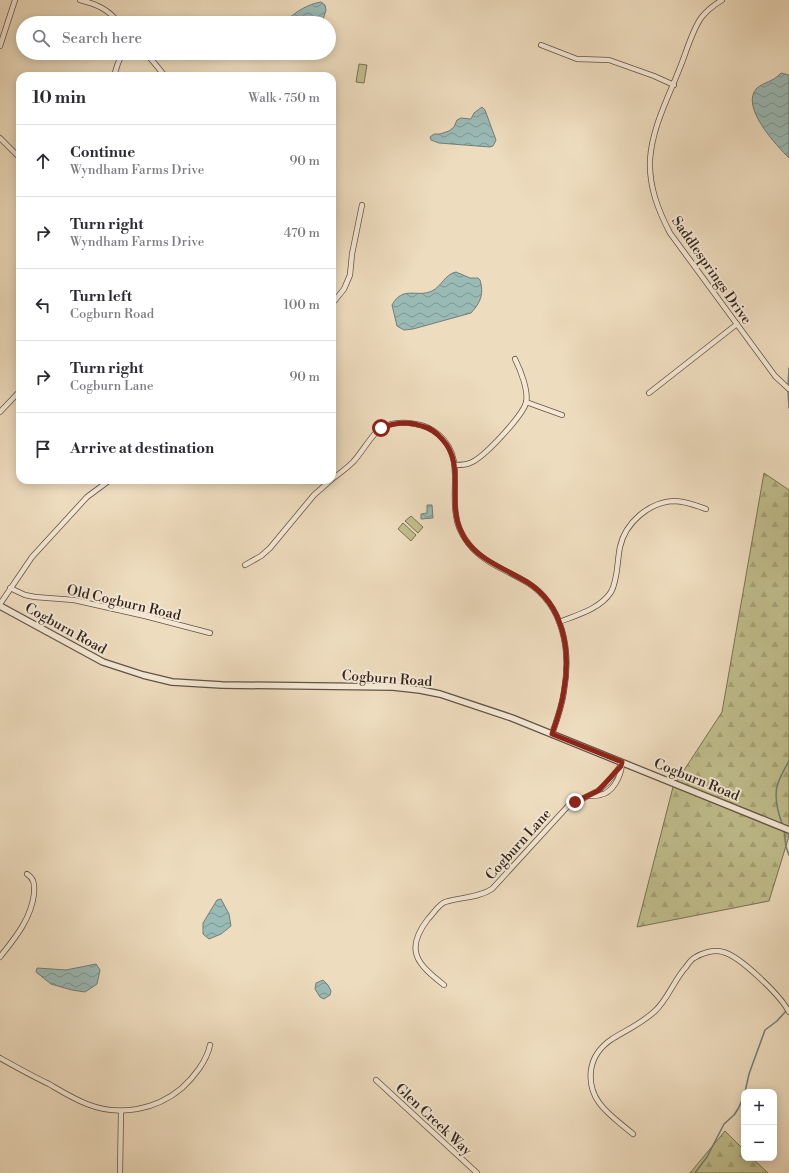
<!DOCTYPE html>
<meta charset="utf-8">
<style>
:root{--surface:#fff;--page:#f7f7f7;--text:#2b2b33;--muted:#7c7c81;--line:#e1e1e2}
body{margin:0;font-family:"Libre Bodoni",serif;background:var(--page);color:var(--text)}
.controls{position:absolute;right:12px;bottom:12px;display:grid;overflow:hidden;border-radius:8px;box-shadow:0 2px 10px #0003}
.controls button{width:36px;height:36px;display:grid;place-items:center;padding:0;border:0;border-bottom:1px solid var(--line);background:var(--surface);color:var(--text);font:20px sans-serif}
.stop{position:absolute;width:12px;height:12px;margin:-9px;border:3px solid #8f2418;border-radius:50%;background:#fff}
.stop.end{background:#8f2418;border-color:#fff;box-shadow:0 1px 4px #0008}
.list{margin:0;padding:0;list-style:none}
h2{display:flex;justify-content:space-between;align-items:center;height:52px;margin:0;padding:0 16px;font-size:17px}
h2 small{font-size:13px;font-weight:400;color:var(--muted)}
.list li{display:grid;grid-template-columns:26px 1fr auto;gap:12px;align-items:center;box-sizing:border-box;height:72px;padding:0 16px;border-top:1px solid var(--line)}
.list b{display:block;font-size:15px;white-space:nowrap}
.list p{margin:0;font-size:13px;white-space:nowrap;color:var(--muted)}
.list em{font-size:13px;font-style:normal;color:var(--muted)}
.icon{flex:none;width:22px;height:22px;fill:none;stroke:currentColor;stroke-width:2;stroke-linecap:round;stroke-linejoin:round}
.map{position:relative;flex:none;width:789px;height:1173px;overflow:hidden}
.search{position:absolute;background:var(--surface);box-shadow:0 2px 10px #0003;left:16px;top:16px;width:320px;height:44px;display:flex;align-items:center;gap:10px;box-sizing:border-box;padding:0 14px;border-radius:22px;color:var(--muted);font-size:15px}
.panel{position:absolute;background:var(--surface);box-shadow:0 2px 10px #0003;left:16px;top:72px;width:320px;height:412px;border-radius:12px}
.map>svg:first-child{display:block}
.forest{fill:url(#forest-firs);stroke:#797255}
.pitch{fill:#c0be8c;stroke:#797255}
.water{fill:url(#water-waves);stroke:#707e79}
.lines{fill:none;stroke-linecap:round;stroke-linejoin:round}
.stream{stroke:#707e79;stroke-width:1.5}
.minor-casing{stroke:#615346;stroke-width:6}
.tertiary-casing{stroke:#615346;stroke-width:8}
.minor{stroke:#f4e8d5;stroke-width:4.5}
.tertiary{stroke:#f4e8d5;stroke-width:5.5}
.route{stroke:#8f2418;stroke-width:5}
.labels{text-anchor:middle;stroke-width:4;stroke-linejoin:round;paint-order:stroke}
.street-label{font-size:14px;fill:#32251e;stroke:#f4e8d5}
</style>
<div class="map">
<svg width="789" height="1173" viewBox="0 0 789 1173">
<defs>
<pattern id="forest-firs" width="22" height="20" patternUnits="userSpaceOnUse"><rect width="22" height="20" fill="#c0be8c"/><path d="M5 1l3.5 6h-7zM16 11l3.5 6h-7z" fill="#a5a378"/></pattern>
<pattern id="water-waves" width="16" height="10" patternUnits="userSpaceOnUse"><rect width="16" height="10" fill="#9abab6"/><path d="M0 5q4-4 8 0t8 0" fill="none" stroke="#7e9793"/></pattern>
</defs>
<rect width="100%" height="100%" fill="#eedcbe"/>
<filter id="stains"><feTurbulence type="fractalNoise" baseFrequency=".005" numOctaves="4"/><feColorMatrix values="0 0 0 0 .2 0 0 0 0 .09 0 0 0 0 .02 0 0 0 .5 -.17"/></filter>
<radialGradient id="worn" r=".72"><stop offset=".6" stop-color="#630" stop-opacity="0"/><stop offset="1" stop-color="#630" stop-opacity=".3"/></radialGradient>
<g class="forest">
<path d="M 764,473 L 789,490 L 789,836 L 769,901 L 637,927 L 673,787 L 722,712 Z"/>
<path d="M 725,1131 L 744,1150 L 744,1158 L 752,1158 L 768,1173 L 690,1173 Z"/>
</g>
<g class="pitch">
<path d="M 359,64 L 367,65 L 364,83 L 356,82 Z"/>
<path d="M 411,516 L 423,527 L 418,533 L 405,521 Z"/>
<path d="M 403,523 L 416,535 L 411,541 L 398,529 Z"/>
</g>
<g class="water">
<path d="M 321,2 L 325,5 L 326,10 L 322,23 L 286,23 L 286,21 C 295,12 308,4 321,2 Z"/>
<path d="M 781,73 L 789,75 L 789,158 C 777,146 739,106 757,88 C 764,82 773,82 781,73 Z"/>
<path d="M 482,107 L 485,110 L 496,140 L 493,146 L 490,147 L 439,143 L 431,140 L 430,137 L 434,134 L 440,134 L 449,131 L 454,127 L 457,120 L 461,118 L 471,119 L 474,113 Z"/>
<path d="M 456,272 L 470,278 L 478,278 L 480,280 C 484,294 481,302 471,313 L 413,329 L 404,330 L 397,326 L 392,305 C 403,285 417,298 432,291 C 441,287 445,274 456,272 Z"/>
<path d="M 427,505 L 432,505 L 433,518 L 421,519 L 421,514 L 427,513 Z"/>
<path d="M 221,899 L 229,914 L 231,926 L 221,934 L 209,939 L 203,934 L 203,923 L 217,900 Z"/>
<path d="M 96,964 L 100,970 L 97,984 L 85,992 L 72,990 L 51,984 L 36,972 L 37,968 L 66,970 Z"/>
<path d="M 323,980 L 328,985 L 331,991 L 330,995 L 324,999 L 320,997 L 315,989 L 316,983 Z"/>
</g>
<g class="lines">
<g class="stream">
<path d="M 788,386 L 789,368"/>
<path d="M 788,390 L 789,408"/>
<path d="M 783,826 C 778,813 773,797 778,783 C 781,775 785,768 789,761"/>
<path d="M 784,830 L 786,847 L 789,855"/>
<path d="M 745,1092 L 749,1074 L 765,1030 L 777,1021 L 786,1011"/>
<path d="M 695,1173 L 707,1157 L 724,1124 L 734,1115 L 738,1109 L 744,1096"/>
</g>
<defs>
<g id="minor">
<path d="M 80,0 C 97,4 109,10 119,23"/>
<path d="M 722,0 C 714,5 707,10 701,18 C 692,31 687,50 681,65 C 669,96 652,127 650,160 C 649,187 658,210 670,233 L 775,376 L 789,389"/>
<path d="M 541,45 L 577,59 L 609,60 L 654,76 L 674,85"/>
<path d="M 0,46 L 15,0"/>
<path d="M 146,53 L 165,76"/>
<path d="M 114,76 L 118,63 L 123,53"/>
<path d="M 0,138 L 20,158"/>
<path d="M 332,304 L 344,289 L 350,275 L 352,254 L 362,205"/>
<path d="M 649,393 L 737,324"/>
<path d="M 526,402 L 562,415"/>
<path d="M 0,412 L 19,392"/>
<path d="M 455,465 C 460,465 466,465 470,463 C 484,458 522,416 526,403 C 529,391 520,369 515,359"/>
<path d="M 332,479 C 339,474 347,468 353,462 C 361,454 372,434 380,429 C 389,422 404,422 415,424 C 424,425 432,429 439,435 C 464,457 451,487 456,515 C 457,525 462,535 468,543 C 483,563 507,570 528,583 C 564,606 571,651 564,691 C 562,706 557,720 552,734"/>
<path d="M 245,565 L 261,556 L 270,548 L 314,495 L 331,480"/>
<path d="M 10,588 L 25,595 L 35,597 L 74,600 L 145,616 L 210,633"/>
<path d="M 0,604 L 32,557 L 87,497 L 110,480"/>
<path d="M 559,622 C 577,615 600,609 611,592 C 618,580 617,561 620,547 C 625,523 649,502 674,501 C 685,501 695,505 706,509"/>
<path d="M 590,796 C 594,796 597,796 600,795 C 613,793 621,776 622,764"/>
<path d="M 0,957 C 15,938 31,919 34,894 C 34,889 35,885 33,881 C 32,878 30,876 27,874"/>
<path d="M 444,985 C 417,964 404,950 428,919 C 433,914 438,905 445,902 C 461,897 478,898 492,889 L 568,806 L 598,791 L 608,782 L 622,764"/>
<path d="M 0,1058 C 16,1067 32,1076 49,1084 C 61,1091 74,1099 87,1104 C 119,1117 156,1110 182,1088 C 193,1078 207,1061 210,1045"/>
<path d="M 376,1080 L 477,1173"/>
<path d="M 633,1134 C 612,1116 587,1102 591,1070 C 593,1056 600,1047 612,1039 C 628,1029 641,1024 655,1011 C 668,999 674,980 686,967 C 688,964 691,960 694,958 C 702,953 714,949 723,952 C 740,956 781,996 789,1012"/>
<path d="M 120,1173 L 121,1111"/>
</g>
<path id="tertiary" d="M 0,606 L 103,662 L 143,675 L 172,682 L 222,685 L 393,687 L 420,690 L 440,694 L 512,718 L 789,830"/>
</defs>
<use href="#minor" class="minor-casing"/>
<use href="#tertiary" class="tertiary-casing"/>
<use href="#minor" class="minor"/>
<use href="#tertiary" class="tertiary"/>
</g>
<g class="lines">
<path class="route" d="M 381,428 C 394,423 408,421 422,426 C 430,428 437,433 442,439 C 462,460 452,488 456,514 C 457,523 461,532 465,539 C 480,561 506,569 527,582 C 564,605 571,651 564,690 C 562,705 557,720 552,734 L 622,762 L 621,766 L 598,791 L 575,802"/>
</g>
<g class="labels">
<g class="street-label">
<text transform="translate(712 270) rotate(55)" y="5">Saddlesprings Drive</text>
<text transform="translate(124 602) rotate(13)" y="5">Old Cogburn Road</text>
<text transform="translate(66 628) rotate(29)" y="5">Cogburn Road</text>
<text transform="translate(387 678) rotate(4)" y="5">Cogburn Road</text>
<text transform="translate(697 779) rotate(22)" y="5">Cogburn Road</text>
<text transform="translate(518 844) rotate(-48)" y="5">Cogburn Lane</text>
<text transform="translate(434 1119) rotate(43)" y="5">Glen Creek Way</text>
</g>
</g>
<rect width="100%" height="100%" filter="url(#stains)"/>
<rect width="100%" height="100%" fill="url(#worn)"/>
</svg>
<div class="controls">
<button>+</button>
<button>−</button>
</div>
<div class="stop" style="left:381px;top:428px"></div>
<div class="stop end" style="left:575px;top:802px"></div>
<div class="search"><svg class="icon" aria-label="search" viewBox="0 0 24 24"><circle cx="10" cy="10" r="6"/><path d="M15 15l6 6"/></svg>Search here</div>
<section class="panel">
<h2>10 min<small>Walk · 750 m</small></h2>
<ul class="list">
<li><svg class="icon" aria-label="ahead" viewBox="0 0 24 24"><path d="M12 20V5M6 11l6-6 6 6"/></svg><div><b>Continue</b><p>Wyndham Farms Drive</p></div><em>90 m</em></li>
<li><svg class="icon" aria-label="right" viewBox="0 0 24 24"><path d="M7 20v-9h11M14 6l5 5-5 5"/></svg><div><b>Turn right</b><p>Wyndham Farms Drive</p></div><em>470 m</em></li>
<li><svg class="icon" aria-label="left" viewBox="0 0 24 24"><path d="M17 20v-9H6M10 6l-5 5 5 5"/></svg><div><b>Turn left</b><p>Cogburn Road</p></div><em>100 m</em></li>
<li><svg class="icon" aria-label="right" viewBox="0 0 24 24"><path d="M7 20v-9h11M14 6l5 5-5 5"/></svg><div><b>Turn right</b><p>Cogburn Lane</p></div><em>90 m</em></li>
<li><svg class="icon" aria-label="arrive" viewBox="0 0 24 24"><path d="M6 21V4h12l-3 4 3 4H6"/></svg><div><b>Arrive at destination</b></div></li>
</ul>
</section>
</div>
